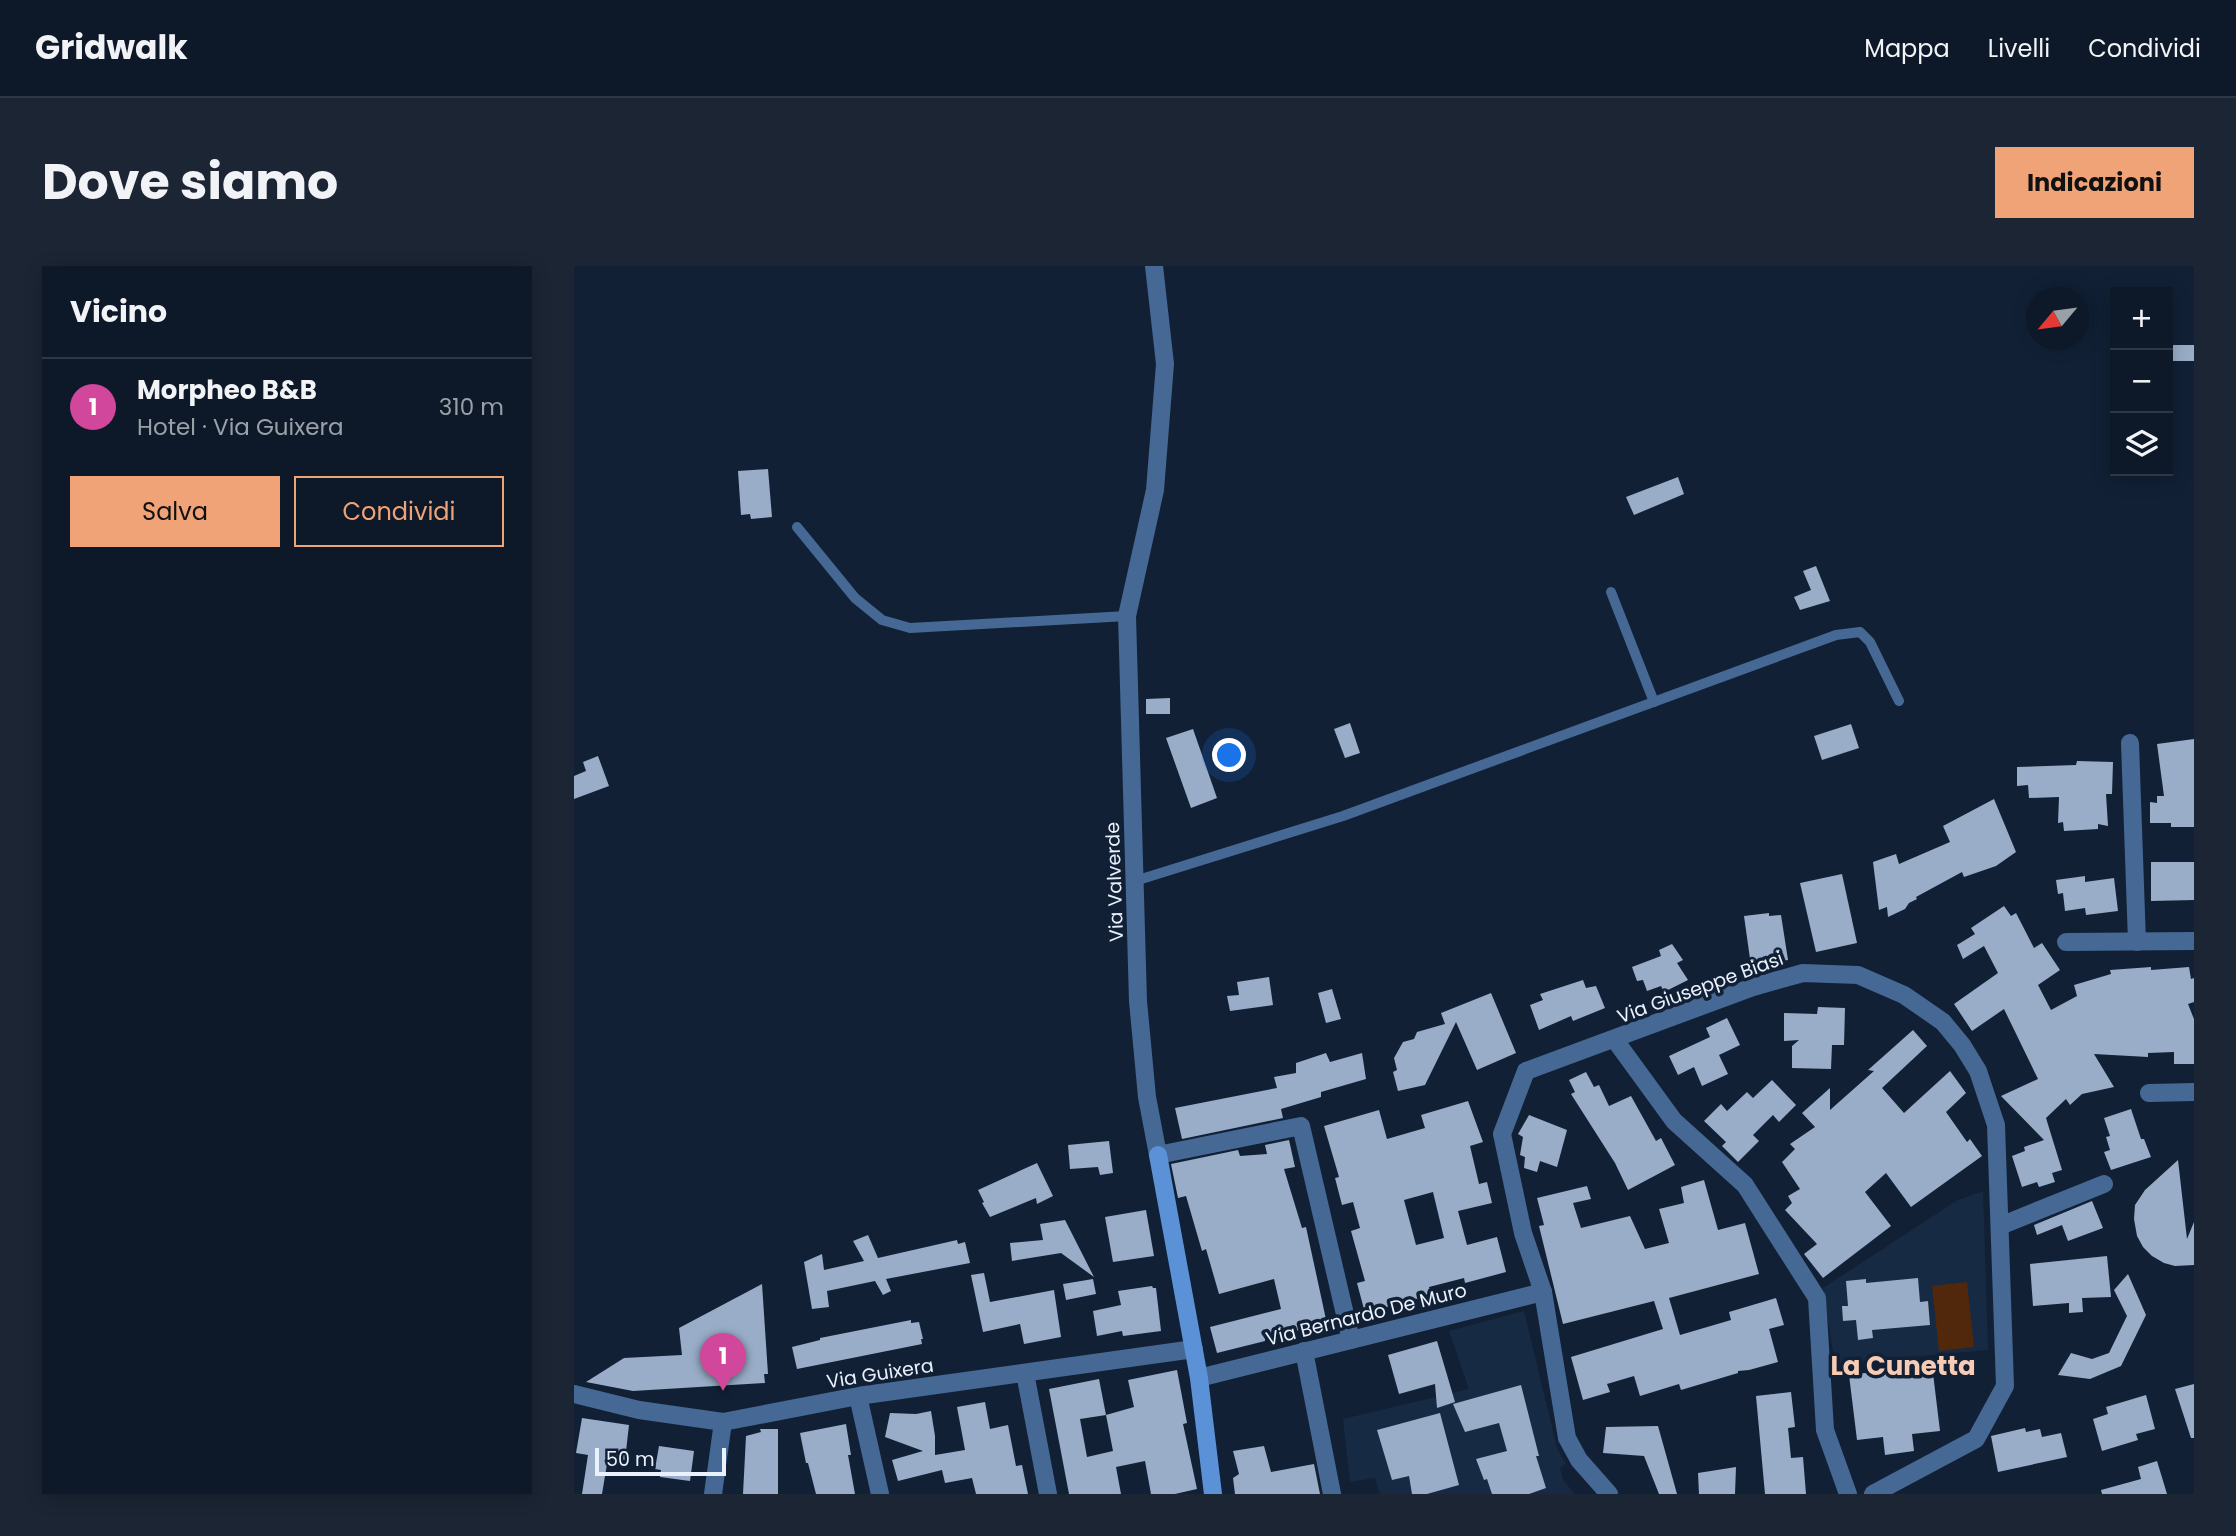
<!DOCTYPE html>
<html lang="it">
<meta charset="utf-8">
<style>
:root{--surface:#0d1828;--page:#1b2534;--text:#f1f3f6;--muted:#9aa0a8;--line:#2d3745;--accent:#efa377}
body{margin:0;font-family:Poppins,sans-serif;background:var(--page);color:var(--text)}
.controls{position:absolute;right:21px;top:21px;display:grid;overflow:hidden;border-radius:0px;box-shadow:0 4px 18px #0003}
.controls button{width:63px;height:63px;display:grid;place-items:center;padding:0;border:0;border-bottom:2px solid var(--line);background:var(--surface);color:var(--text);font:35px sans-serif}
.compass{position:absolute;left:1452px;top:21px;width:63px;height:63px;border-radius:50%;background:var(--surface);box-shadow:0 4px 18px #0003;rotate:241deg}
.scale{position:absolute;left:21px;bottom:18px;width:131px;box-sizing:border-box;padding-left:7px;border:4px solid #e9f1fd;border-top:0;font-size:19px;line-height:24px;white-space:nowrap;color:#e9f1fd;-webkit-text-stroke:5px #112035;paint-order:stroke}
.you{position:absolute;left:656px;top:490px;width:24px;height:24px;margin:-18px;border:5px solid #fff;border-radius:50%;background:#1a73e8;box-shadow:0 0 0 10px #1a73e833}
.badge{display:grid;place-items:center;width:46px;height:46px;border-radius:50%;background:var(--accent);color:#fff;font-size:23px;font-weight:700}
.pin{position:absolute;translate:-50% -58px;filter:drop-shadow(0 2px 4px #0008)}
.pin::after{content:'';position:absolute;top:37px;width:24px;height:21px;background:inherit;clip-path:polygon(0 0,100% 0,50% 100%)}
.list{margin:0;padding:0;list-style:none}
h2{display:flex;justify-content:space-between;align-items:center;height:91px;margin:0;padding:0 28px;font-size:30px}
h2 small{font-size:23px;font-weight:400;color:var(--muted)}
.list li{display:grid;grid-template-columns:46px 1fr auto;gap:21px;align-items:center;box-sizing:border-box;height:98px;padding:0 28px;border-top:2px solid var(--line)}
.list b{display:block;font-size:26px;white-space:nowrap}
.list p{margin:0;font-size:23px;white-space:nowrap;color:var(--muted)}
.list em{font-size:23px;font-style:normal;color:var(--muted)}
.actions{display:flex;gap:14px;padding:21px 28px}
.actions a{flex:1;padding:16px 0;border:2px solid var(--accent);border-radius:0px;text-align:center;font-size:24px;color:var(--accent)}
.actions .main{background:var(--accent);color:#111}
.icon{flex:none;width:38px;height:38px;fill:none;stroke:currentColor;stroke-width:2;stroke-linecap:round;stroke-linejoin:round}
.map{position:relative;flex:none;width:1620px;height:1228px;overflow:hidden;border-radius:0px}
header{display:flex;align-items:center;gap:42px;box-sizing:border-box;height:98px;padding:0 35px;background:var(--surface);border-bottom:2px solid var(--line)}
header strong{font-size:33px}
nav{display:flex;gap:38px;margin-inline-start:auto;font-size:24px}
.intro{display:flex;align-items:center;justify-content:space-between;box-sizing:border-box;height:168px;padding:0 42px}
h1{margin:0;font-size:49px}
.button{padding:18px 32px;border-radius:0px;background:var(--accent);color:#111;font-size:24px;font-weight:700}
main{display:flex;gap:42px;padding:0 42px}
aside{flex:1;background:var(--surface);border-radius:0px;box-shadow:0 4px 18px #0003}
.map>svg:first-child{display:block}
.built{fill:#162a44}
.green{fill:#52280c}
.building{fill:#99adc8;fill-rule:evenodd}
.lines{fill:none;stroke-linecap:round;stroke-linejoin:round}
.lane{stroke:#466894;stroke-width:10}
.street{stroke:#466894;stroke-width:18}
.secondary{stroke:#5a91d7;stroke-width:18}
.labels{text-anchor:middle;stroke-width:7;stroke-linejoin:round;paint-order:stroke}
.street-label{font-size:19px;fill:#e9f1fd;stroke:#112035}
.district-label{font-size:26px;font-weight:bold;fill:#f8ccb4;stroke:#112035}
</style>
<header>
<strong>Gridwalk</strong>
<nav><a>Mappa</a><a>Livelli</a><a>Condividi</a></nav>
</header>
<div class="intro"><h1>Dove siamo</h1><a class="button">Indicazioni</a></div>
<main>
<aside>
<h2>Vicino<small></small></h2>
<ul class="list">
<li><span class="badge" style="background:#d1479c">1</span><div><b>Morpheo B&amp;B</b><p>Hotel · Via Guixera</p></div><em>310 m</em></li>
</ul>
<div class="actions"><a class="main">Salva</a><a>Condividi</a></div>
</aside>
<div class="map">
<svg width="1620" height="1228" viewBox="0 0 1620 1228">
<rect width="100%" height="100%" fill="#112035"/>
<g class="built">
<path d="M 1409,925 L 1414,1084 L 1261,1098 L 1249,1022 L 1382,935 Z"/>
<path d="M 950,1045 L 983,1182 L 992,1198 L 986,1202 L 989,1213 L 1000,1228 L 806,1228 L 801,1212 L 776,1216 L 769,1153 L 895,1123 L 875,1065 Z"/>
</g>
<path class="green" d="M 1393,1016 L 1400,1081 L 1365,1085 L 1358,1020 Z"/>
<g class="building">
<rect x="1594" y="79" width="26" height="16"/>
<path d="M 194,203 L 198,251 L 177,253 L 176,248 L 167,249 L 164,205 Z"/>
<path d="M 1104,211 L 1110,228 L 1060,249 L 1052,231 Z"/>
<path d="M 1242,300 L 1256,335 L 1226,344 L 1220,331 L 1237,324 L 1229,305 Z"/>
<path d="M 596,432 L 596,448 L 572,448 L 572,433 Z"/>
<path d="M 776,457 L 786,487 L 771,492 L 760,463 Z"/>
<path d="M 1277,458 L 1285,482 L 1248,494 L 1240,470 Z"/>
<path d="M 619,463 L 643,532 L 617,542 L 592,472 Z"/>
<path d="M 1620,473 L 1620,561 L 1597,561 L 1597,557 L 1576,557 L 1576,536 L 1583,537 L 1583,530 L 1590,530 L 1583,478 Z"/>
<path d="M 24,490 L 35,520 L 0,533 L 0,510 L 12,505 L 9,496 Z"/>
<path d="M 1503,495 L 1539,496 L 1538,528 L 1532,528 L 1534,560 L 1524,558 L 1524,563 L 1490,565 L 1489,556 L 1484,557 L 1485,531 L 1455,532 L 1454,519 L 1443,520 L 1443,501 L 1502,499 Z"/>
<path d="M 1420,533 L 1442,586 L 1422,600 L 1390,611 L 1388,606 L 1342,631 L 1343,633 L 1335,637 L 1331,643 L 1314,651 L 1313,641 L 1305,644 L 1299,596 L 1322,588 L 1325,598 L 1376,576 L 1369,560 Z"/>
<path d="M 1577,596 L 1620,596 L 1620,634 L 1577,635 Z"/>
<path d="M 1268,608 L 1283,677 L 1242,686 L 1226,617 Z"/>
<path d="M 1511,610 L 1511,616 L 1540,612 L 1544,645 L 1512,649 L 1511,642 L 1491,645 L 1489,627 L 1484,628 L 1482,614 Z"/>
<path d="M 1430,640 L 1437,650 L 1442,647 L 1460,682 L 1468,677 L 1486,704 L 1464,719 L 1477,744 L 1503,730 L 1500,719 L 1537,708 L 1536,704 L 1577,701 L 1577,704 L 1615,701 L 1617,713 L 1620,712 L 1620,736 L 1614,738 L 1620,753 L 1620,798 L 1600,798 L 1600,786 L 1574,787 L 1574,791 L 1520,788 L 1540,821 L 1508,828 L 1496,839 L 1492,833 L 1472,852 L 1488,904 L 1478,907 L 1481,916 L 1465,921 L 1463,916 L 1448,921 L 1438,890 L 1451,885 L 1450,881 L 1470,874 L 1427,830 L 1464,813 L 1430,743 L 1398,765 L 1380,738 L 1424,707 L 1410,680 L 1389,693 L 1383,679 L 1401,668 L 1397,662 Z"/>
<path d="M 1195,647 L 1195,650 L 1207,649 L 1214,694 L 1177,700 L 1170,650 Z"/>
<path d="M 1098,678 L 1109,694 L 1103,697 L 1114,714 L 1090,726 L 1087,720 L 1073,725 L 1069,714 L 1063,715 L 1058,701 L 1087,690 L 1085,684 Z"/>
<path d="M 695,711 L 699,739 L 656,745 L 653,730 L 665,729 L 663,716 Z"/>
<path d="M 1009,714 L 1012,722 L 1022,720 L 1031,742 L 999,755 L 997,750 L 965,764 L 956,739 L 969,734 L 966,728 Z"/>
<path d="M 758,723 L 767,753 L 752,757 L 744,727 Z"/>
<path d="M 917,727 L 942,787 L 903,804 L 882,756 L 851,819 L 824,825 L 819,806 L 823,804 L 820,792 L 829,776 L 840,773 L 843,766 L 871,758 L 867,747 Z"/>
<path d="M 1244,741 L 1271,742 L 1270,779 L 1258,779 L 1257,803 L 1218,802 L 1218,780 L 1225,774 L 1210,775 L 1210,747 L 1243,748 Z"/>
<path d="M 1153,752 L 1166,779 L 1145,789 L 1154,808 L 1128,820 L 1120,801 L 1104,809 L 1095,790 L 1136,771 L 1132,762 Z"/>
<path d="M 1339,764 L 1353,780 L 1308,822 L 1330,847 L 1376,805 L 1392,827 L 1372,846 L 1393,876 L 1396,873 L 1408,890 L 1337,941 L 1312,907 L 1291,926 L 1317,960 L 1249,1012 L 1230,988 L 1243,978 L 1211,944 L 1218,937 L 1214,930 L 1226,923 L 1208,896 L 1221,883 L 1216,878 L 1241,861 L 1228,847 L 1256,822 L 1256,844 L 1300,805 L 1294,804 Z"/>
<path d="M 752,787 L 756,796 L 788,787 L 792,813 L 747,826 L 747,831 L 707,843 L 709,852 L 608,873 L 601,842 L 703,822 L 700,811 L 722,807 L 722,797 Z"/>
<path d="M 1012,806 L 1020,821 L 1025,819 L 1035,840 L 1057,830 L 1082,875 L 1087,872 L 1101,899 L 1054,924 L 1041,897 L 997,828 L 1001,826 L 995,814 Z"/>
<path d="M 1198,814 L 1222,839 L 1205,856 L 1199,849 L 1179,869 L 1185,875 L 1164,896 L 1148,880 L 1152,876 L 1130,855 L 1147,838 L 1153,845 L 1173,826 L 1179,832 Z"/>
<path d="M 894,835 L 909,876 L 896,880 L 905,918 L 913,916 L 918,937 L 884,945 L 893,979 L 923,971 L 932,1006 L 891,1017 L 890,1012 L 855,1021 L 857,1029 L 791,1047 L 783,1017 L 791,1015 L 777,965 L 786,962 L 779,936 L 768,939 L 761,912 L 765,911 L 750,860 L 805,844 L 813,873 L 851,862 L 847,849 ZM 859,926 L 870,972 L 842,979 L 830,934 Z"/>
<path d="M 1557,843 L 1567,873 L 1570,873 L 1577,891 L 1537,904 L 1530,886 L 1536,884 L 1532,871 L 1536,870 L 1530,852 Z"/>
<path d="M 955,849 L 993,864 L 983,901 L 966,895 L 963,906 L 950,902 L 951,891 L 946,889 L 949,871 L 944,868 Z"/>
<path d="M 715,874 L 721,901 L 710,903 L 728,962 L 732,961 L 753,1058 L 691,1072 L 691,1075 L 643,1087 L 636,1061 L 707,1043 L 700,1013 L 645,1028 L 632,983 L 628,985 L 612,930 L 604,932 L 597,898 L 664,884 L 666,890 L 693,888 L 691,879 Z"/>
<path d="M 535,875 L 539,907 L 526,909 L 524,901 L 496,903 L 494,879 Z"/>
<path d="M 1604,894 L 1613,973 L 1620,956 L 1620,999 L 1601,1000 L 1590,997 L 1578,990 L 1569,981 L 1563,970 L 1560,953 L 1561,939 L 1571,924 Z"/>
<path d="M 463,897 L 479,930 L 463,938 L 462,932 L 416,951 L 408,937 L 410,936 L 404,924 Z"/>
<path d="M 1130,914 L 1144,964 L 1171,957 L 1185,1008 L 1095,1032 L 1106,1069 L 1157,1054 L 1155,1046 L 1202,1032 L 1210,1059 L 1195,1063 L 1204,1096 L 1175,1104 L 1164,1105 L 1164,1107 L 1107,1124 L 1105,1118 L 1066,1130 L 1060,1110 L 1033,1118 L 1036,1126 L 1009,1134 L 997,1091 L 1089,1063 L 1080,1035 L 989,1058 L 965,960 L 970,959 L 963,932 L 1013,920 L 1017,933 L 999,937 L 1007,962 L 1056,950 L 1071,983 L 1095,977 L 1085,943 L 1110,937 L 1107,921 Z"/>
<path d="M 1518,935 L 1529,962 L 1494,975 L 1488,959 L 1463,969 L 1460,959 Z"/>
<path d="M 572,944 L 580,990 L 539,996 L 531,951 Z"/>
<path d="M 491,954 L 520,1011 L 487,987 L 438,995 L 436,977 L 469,974 L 466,958 Z"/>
<path d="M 294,969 L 304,992 L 383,974 L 384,978 L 391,976 L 396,997 L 312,1013 L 317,1025 L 309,1029 L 301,1015 L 253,1025 L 255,1041 L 238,1043 L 230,996 L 248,988 L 250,1004 L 290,995 L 279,975 Z"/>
<path d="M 1533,990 L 1537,1031 L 1508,1032 L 1509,1046 L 1495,1047 L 1495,1037 L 1459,1040 L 1456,998 Z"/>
<path d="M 410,1007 L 416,1036 L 480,1024 L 487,1071 L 450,1078 L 446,1058 L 409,1066 L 397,1009 Z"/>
<path d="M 1554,1008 L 1572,1049 L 1547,1100 L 1516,1113 L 1484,1109 L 1497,1087 L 1518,1093 L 1535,1087 L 1553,1050 L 1540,1024 Z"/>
<path d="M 1344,1012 L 1346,1036 L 1354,1035 L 1356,1059 L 1298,1064 L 1299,1072 L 1284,1074 L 1282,1054 L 1269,1055 L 1268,1040 L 1274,1040 L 1272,1015 L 1292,1013 L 1292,1017 Z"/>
<path d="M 519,1013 L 522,1028 L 492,1034 L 489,1018 Z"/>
<path d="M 188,1018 L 194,1108 L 190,1108 L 191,1117 L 59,1125 L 12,1116 L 50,1092 L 108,1089 L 105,1062 Z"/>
<path d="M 578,1020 L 579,1022 L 582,1022 L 587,1065 L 549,1070 L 548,1065 L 523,1070 L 519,1045 L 547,1039 L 544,1025 Z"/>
<path d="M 337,1054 L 337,1057 L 345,1056 L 349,1073 L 347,1073 L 348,1078 L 223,1103 L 218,1081 L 246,1074 L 246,1072 Z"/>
<path d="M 863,1075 L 881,1136 L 863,1142 L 861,1118 L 825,1128 L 814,1089 Z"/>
<path d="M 1358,1099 L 1366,1165 L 1338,1168 L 1340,1185 L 1311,1189 L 1309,1171 L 1283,1174 L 1275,1109 Z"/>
<path d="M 603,1104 L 613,1157 L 609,1158 L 623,1223 L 601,1228 L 577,1228 L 571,1195 L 542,1201 L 547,1228 L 495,1228 L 475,1123 L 525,1113 L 532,1149 L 560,1141 L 554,1114 ZM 532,1149 L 539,1185 L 513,1191 L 506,1153 Z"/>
<path d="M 1620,1118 L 1620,1172 L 1617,1172 L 1601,1123 Z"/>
<path d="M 947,1119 L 965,1190 L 962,1190 L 972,1222 L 955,1228 L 918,1228 L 913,1213 L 910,1214 L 902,1193 L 933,1185 L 925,1157 L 891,1166 L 879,1138 Z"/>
<path d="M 1217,1126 L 1221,1161 L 1214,1162 L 1217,1192 L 1229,1191 L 1232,1228 L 1191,1228 L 1182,1130 Z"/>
<path d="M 1572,1129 L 1581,1163 L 1562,1168 L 1564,1174 L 1528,1185 L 1519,1153 L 1534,1148 L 1532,1141 Z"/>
<path d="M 411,1136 L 416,1163 L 434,1159 L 442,1200 L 448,1199 L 454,1228 L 402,1228 L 398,1212 L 371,1217 L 368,1204 L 324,1215 L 318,1194 L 349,1185 L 311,1171 L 316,1147 L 342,1148 L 357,1145 L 361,1170 L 361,1189 L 391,1184 L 383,1141 Z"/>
<path d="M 866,1147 L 885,1219 L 853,1228 L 838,1228 L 835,1210 L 818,1214 L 803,1164 Z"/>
<path d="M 8,1152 L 55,1159 L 51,1194 L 34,1192 L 28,1228 L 8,1228 L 14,1189 L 2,1187 Z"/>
<path d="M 272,1158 L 277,1189 L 274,1189 L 281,1228 L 242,1228 L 234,1197 L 232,1197 L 226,1167 Z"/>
<path d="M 1084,1160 L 1103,1228 L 1085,1228 L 1070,1190 L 1029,1187 L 1032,1161 Z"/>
<path d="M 1451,1162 L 1452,1166 L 1466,1163 L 1468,1171 L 1487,1167 L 1493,1191 L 1424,1206 L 1417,1170 Z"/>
<path d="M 186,1163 L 204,1163 L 204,1228 L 169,1228 L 172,1170 L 187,1166 Z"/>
<path d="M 85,1180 L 120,1185 L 116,1215 L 86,1211 L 87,1204 L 81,1203 Z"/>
<path d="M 690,1180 L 697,1206 L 740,1198 L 746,1228 L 661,1228 L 659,1212 L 665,1208 L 659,1185 Z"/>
<path d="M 1583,1195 L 1593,1228 L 1528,1228 L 1527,1224 L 1567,1213 L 1564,1201 Z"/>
<path d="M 1162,1201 L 1161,1228 L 1125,1228 L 1124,1207 Z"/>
</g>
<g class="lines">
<g class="lane">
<path d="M 223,261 L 281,332 L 308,354 L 336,362 L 553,350"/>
<path d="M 1037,326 L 1080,436"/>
<path d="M 561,615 L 769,550 L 1262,369 L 1286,366 L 1296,376 L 1325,435"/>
</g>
<g class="street">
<path d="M 580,0 L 591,98 L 581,224 L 553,350 L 564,735 L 573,831 L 584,889 L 727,860 L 777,1074"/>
<path d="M 1556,477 L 1563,676"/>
<path d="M 1492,676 L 1620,675"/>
<path d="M 1041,774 L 1100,855 L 1171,919 L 1243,1032 L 1251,1164 L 1274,1228"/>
<path d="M 1575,827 L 1620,826"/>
<path d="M 1426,960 L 1530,918"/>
<path d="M 730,1085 L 758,1228"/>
<path d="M 451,1107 L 474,1228"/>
<path d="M 625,1112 L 969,1026"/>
<path d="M 0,1128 L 65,1144 L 149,1156 L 284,1130 L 620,1083"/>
<path d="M 284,1130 L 306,1228"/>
<path d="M 139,1228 L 149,1156"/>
<path d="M 1035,1228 L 1005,1194 L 993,1172 L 969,1026 L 949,967 L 928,868 L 952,805 L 1179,721 L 1229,707 L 1284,709 L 1330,729 L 1369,756 L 1388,779 L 1404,805 L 1422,859 L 1431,1120 L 1402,1173 L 1299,1228"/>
</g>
<path class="secondary" d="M 584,889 L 625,1112 L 639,1228"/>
</g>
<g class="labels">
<g class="street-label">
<text transform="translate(540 616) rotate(-92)" y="7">Via Valverde</text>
<text transform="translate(1126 721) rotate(-20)" y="7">Via Giuseppe Biasi</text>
<text transform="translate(792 1048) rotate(-14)" y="7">Via Bernardo De Muro</text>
<text transform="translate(306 1107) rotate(-9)" y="7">Via Guixera</text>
</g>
<g class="district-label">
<text x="1329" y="1109">La Cunetta</text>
</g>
</g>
</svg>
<div class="controls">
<button>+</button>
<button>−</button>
<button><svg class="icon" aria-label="layers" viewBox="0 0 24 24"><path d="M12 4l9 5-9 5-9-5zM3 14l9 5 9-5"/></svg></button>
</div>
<svg class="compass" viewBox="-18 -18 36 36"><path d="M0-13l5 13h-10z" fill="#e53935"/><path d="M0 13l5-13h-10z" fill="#9aa0a8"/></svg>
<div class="scale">50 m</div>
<div class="you"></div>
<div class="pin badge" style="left:149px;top:1125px;background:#d1479c">1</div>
</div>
</main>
